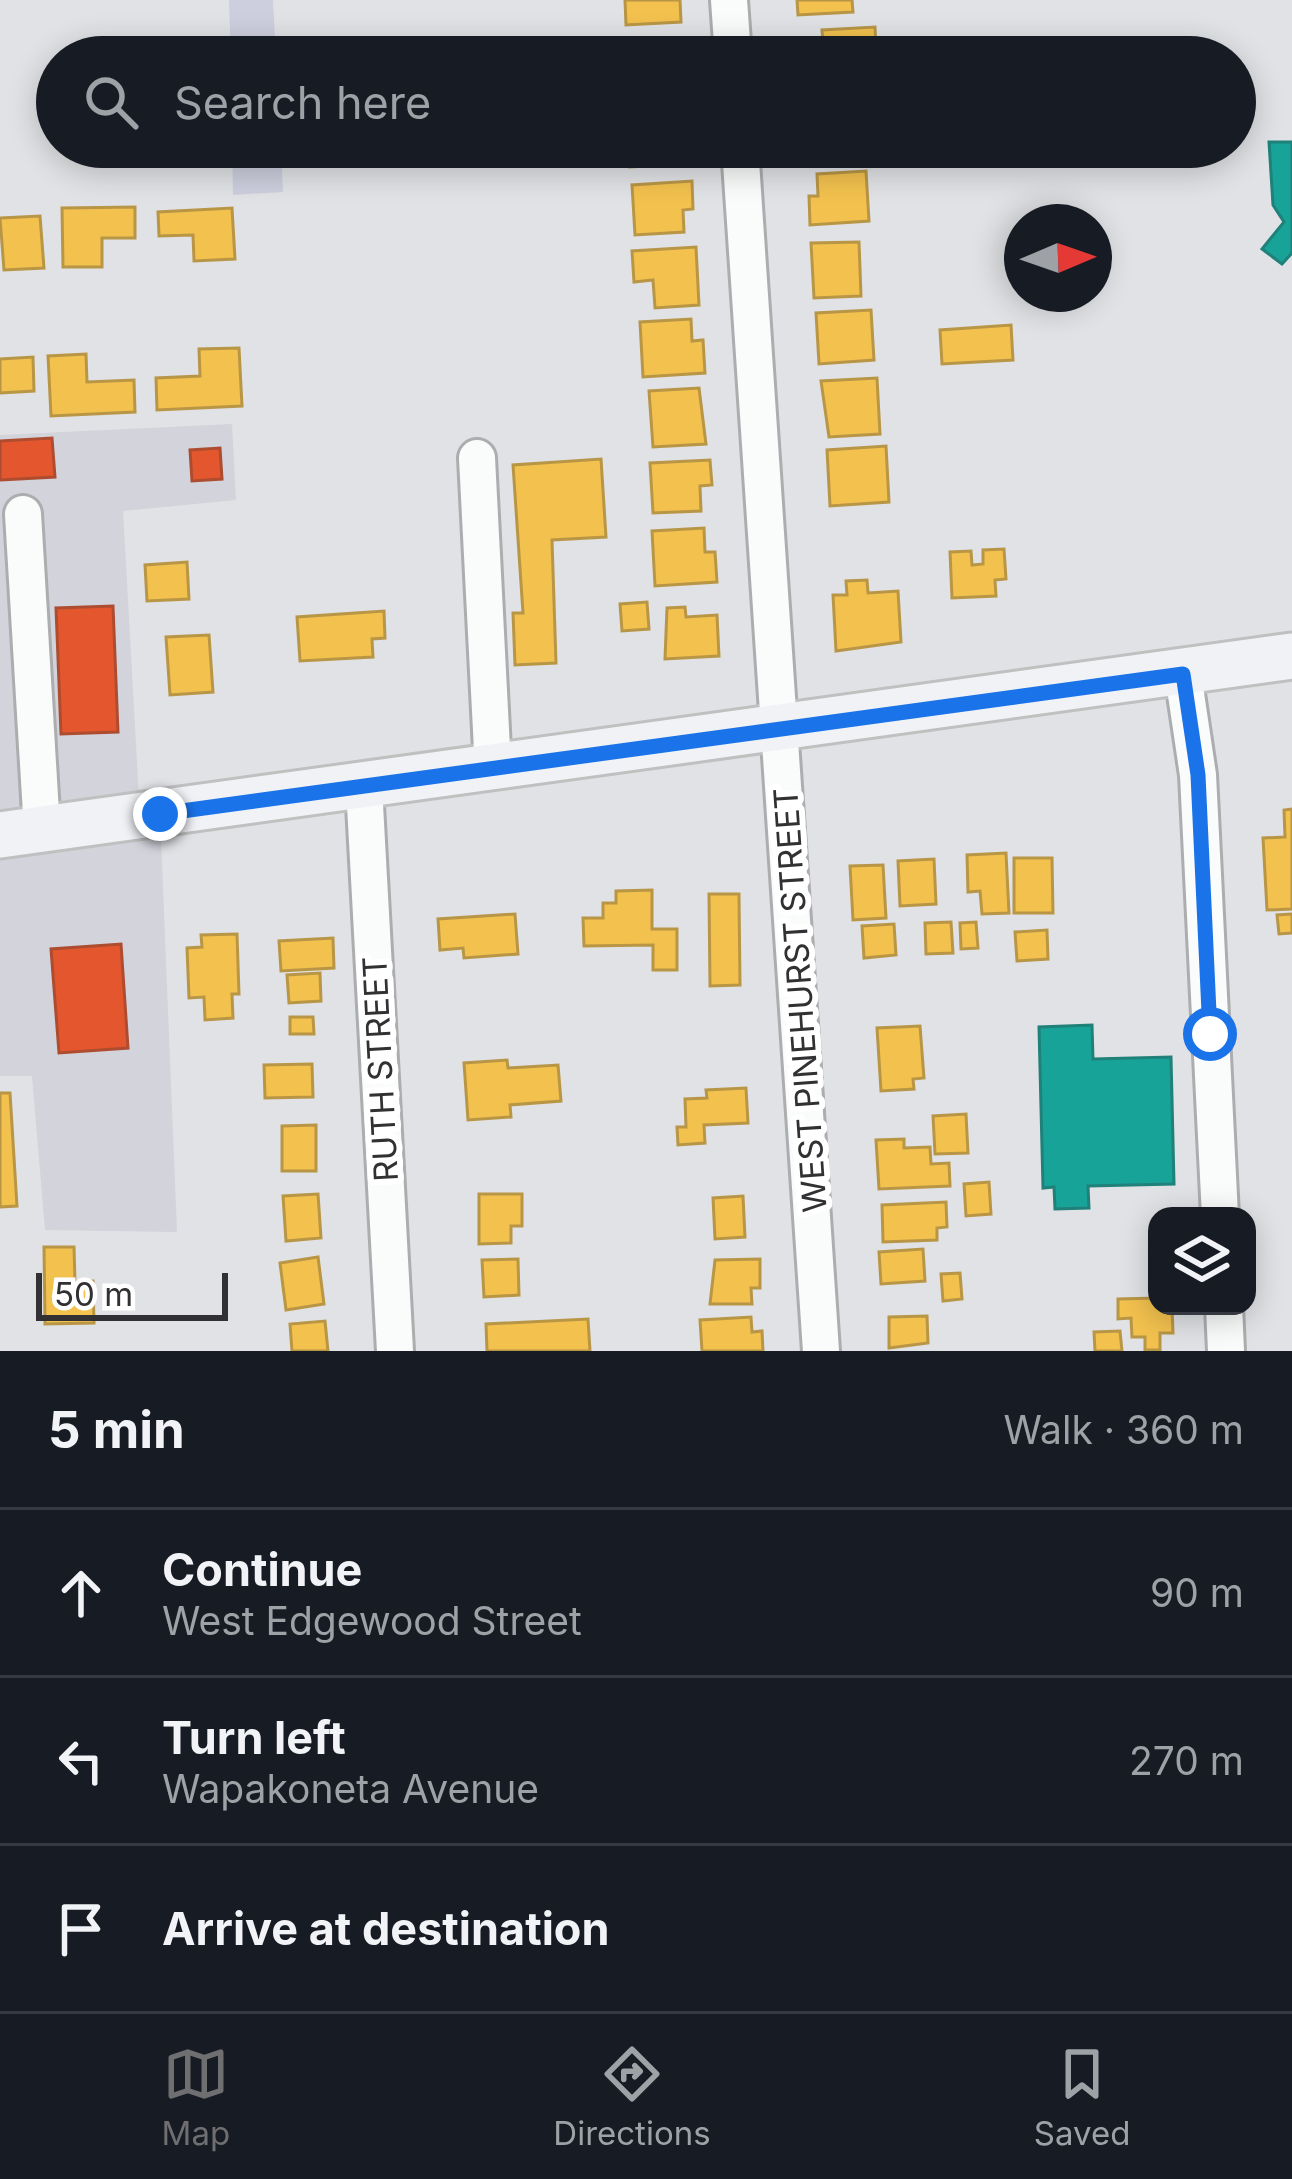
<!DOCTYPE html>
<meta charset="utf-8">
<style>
:root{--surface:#171b24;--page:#242831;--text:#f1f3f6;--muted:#9ea1a6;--line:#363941;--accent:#6f6f71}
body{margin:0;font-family:Inter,sans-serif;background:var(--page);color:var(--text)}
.controls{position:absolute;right:36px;bottom:36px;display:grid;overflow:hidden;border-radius:24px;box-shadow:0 6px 30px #0003}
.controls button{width:108px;height:108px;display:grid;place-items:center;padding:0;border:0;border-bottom:3px solid var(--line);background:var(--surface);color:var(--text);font:60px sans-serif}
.compass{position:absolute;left:1004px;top:204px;width:108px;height:108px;border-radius:50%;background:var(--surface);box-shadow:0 6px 30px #0003;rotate:88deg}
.scale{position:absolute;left:36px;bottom:30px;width:192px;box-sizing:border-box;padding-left:12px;border:6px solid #313133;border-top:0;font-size:33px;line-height:42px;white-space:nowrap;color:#313133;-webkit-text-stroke:9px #fff;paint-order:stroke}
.stop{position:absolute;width:36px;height:36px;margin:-27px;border:9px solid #1a73e8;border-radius:50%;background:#fff}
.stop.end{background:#1a73e8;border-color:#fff;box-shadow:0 3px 12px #0008}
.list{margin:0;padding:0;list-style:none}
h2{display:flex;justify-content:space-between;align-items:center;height:156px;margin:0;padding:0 48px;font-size:51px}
h2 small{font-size:39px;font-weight:400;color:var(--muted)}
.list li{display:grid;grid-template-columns:78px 1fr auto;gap:36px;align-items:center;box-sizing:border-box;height:168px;padding:0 48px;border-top:3px solid var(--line)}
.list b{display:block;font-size:45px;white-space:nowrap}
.list p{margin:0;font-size:39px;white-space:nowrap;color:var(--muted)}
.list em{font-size:39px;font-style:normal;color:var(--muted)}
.icon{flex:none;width:66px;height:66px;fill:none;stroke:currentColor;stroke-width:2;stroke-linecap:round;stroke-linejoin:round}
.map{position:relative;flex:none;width:1292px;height:1351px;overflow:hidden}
.search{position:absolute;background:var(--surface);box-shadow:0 6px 30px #0003;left:36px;right:36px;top:36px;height:132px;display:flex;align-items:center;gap:30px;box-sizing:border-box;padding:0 42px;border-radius:66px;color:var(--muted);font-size:45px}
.sheet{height:660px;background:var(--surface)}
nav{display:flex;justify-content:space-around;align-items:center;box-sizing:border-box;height:168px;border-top:3px solid var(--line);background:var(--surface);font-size:33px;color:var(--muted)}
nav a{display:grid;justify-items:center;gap:6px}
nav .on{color:var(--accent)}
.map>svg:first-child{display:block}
.built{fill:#d2d3db}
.green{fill:#cdcfde}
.homes{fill:#f2c14e;stroke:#b89646;stroke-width:3}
.shops{fill:#e4572e;stroke:#ae4c30;stroke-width:3}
.public{fill:#17a398;stroke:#1f817a;stroke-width:3}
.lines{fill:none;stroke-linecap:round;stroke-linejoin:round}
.minor-casing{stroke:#acadaf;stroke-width:42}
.major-casing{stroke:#c0c0c1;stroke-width:51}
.minor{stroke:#fafbfb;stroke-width:36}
.major{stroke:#f1f2f6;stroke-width:45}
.route{stroke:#1a73e8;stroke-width:15}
.labels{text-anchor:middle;stroke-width:12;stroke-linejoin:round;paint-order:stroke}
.street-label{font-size:33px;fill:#313133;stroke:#fff}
</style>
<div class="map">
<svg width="1292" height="1351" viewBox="0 0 1292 1351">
<rect width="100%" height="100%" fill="#e1e2e5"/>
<path class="built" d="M 232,424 L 236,500 L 123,511 L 140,816 L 160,814 L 177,1232 L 45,1230 L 32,1076 L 0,1076 L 0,435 Z"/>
<g class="green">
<path d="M 229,0 L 273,0 L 276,57 L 231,57 Z"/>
<path d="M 232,147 L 281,147 L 283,192 L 233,195 Z"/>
</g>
<g class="homes">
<path d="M 625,0 L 680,0 L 681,22 L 626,25 Z"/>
<path d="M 797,0 L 852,0 L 853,12 L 798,15 Z"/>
<path d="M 875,27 L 876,48 L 864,49 L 864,57 L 805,57 L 824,56 L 822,30 Z"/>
<path d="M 683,41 L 684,57 L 618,57 L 618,44 Z"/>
<path d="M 629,147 L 680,147 L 681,164 L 630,167 Z"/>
<path d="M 816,147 L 865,147 L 865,152 L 816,154 Z"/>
<path d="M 866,171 L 869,221 L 810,225 L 809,196 L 818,196 L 817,174 Z"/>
<path d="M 692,181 L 693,209 L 683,210 L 684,232 L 635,235 L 632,185 Z"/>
<path d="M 135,207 L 135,238 L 102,238 L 102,267 L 63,267 L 62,208 Z"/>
<path d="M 232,208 L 235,259 L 194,261 L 193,235 L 159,236 L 158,212 Z"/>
<path d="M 40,216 L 44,268 L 4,270 L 0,218 Z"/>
<path d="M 859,242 L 861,296 L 814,298 L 811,243 Z"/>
<path d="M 696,247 L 699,305 L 655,308 L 653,280 L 634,282 L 632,251 Z"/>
<path d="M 871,310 L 874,360 L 819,364 L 816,313 Z"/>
<path d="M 691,319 L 692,341 L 703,340 L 705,373 L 643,377 L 640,322 Z"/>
<path d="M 1011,325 L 1013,360 L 942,364 L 940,330 Z"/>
<path d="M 239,348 L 242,406 L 157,410 L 156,378 L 200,376 L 199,349 Z"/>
<path d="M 86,354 L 87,382 L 134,380 L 135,412 L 51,416 L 48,356 Z"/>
<path d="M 33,357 L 34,391 L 0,393 L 0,359 Z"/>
<path d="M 877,378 L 880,434 L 829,437 L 821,381 Z"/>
<path d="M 699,388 L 706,444 L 653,447 L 649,391 Z"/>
<path d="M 886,446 L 889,502 L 830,506 L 827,450 Z"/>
<path d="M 601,459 L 606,537 L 552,540 L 556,663 L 515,665 L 513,613 L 523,613 L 513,465 Z"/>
<path d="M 710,460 L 712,485 L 700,486 L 701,511 L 653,513 L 650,463 Z"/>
<path d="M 704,528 L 705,552 L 715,552 L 717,582 L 655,586 L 652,531 Z"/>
<path d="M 1004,549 L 1006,579 L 995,580 L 996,596 L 952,598 L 950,552 L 971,551 L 972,565 L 983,564 L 983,550 Z"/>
<path d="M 187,562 L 189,599 L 147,601 L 145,565 Z"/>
<path d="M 867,580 L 868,593 L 898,591 L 901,642 L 836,651 L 833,595 L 847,595 L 846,581 Z"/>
<path d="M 647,602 L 649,629 L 622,631 L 620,604 Z"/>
<path d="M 685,607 L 686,617 L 717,615 L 719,656 L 665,659 L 667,608 Z"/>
<path d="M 384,611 L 385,638 L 372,639 L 373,657 L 300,661 L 297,617 Z"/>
<path d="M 209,635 L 213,692 L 170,695 L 166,637 Z"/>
<path d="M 1292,809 L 1292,909 L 1267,910 L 1263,838 L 1285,837 L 1284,810 Z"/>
<path d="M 1006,853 L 1009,913 L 982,914 L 980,891 L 968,892 L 967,855 Z"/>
<path d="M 1014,858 L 1052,858 L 1053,913 L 1014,913 Z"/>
<path d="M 934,859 L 936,904 L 900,906 L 898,861 Z"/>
<path d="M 883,865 L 886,918 L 853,920 L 850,866 Z"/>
<path d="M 652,890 L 652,929 L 677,929 L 677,970 L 653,970 L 653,945 L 584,946 L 583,918 L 603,918 L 603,903 L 616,903 L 616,891 Z"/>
<path d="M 709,894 L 739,894 L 740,985 L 710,986 Z"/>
<path d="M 515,914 L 518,954 L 464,958 L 463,948 L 440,950 L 438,919 Z"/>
<path d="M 1292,914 L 1292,933 L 1279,934 L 1277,915 Z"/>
<path d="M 951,922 L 953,953 L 926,954 L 925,923 Z"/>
<path d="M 976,922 L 978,948 L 961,949 L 960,923 Z"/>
<path d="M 894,924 L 896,955 L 864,958 L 862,926 Z"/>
<path d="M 1047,930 L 1048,959 L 1017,961 L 1015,932 Z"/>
<path d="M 237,934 L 239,994 L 232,994 L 233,1018 L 205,1020 L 204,997 L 189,998 L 187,948 L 202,947 L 201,935 Z"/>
<path d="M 333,938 L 334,968 L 281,971 L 279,941 Z"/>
<path d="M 320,973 L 321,1001 L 289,1003 L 287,975 Z"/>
<path d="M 290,1017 L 313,1017 L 314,1034 L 290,1034 Z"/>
<path d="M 920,1026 L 924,1078 L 913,1079 L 914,1089 L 881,1091 L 877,1028 Z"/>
<path d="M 507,1060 L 508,1068 L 558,1065 L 561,1101 L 510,1105 L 511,1117 L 468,1120 L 464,1063 Z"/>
<path d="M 312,1064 L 313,1097 L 265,1098 L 264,1065 Z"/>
<path d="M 746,1088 L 748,1123 L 704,1125 L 705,1143 L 678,1145 L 677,1127 L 686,1127 L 685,1099 L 707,1098 L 706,1090 Z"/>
<path d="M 0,1093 L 10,1093 L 17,1206 L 0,1207 Z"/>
<path d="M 966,1114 L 968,1153 L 935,1154 L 933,1116 Z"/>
<path d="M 316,1125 L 316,1171 L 282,1171 L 282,1126 Z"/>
<path d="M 904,1139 L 904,1148 L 930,1147 L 931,1164 L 949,1163 L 950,1186 L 879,1189 L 876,1140 Z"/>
<path d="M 989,1182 L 991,1214 L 966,1216 L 964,1184 Z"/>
<path d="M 318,1194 L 321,1238 L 286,1241 L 283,1196 Z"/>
<path d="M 479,1194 L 522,1194 L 522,1226 L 511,1226 L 511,1243 L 479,1244 Z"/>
<path d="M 743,1196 L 745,1237 L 715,1239 L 713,1198 Z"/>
<path d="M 946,1202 L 947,1227 L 937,1228 L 937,1240 L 883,1242 L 882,1205 Z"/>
<path d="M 44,1247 L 74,1247 L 75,1282 L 93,1281 L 94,1323 L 45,1324 Z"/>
<path d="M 923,1249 L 925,1281 L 881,1284 L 879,1252 Z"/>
<path d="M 318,1257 L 324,1304 L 286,1310 L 280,1263 Z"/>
<path d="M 518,1259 L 519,1295 L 484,1297 L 482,1260 Z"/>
<path d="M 760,1259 L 760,1288 L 751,1288 L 752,1304 L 710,1304 L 715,1260 Z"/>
<path d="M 960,1273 L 962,1299 L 943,1301 L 941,1274 Z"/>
<path d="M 1157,1298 L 1157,1306 L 1172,1306 L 1173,1333 L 1160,1333 L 1160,1350 L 1145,1350 L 1145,1337 L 1132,1337 L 1131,1318 L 1118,1319 L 1118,1299 Z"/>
<path d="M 927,1316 L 928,1343 L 889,1348 L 889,1317 Z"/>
<path d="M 751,1317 L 752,1332 L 762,1331 L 763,1351 L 702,1351 L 700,1320 Z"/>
<path d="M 588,1319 L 590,1351 L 487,1351 L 486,1324 Z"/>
<path d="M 325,1321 L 328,1351 L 292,1351 L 290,1324 Z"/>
<path d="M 1120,1331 L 1122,1351 L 1095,1351 L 1094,1332 Z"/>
</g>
<g class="shops">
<path d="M 52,438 L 55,477 L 0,480 L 0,441 Z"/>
<path d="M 220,448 L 222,479 L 192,481 L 190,450 Z"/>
<path d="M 113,606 L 118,732 L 61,734 L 56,608 Z"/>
<path d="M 121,944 L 128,1048 L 59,1053 L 51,949 Z"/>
</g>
<g class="public">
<path d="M 1269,142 L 1292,142 L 1292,253 L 1282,264 L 1262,249 L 1284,222 L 1273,205 Z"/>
<path d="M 1092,1025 L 1093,1059 L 1171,1057 L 1174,1184 L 1088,1186 L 1089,1208 L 1055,1209 L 1054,1187 L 1043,1188 L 1039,1027 Z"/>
</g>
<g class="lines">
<defs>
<g id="minor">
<path d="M 729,0 L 733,57"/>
<path d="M 740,147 L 821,1351"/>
<path d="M 477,458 L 493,769"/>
<path d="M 23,514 L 42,830"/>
<path d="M 1183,674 L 1198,775 L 1220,1216"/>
<path d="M 364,787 L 395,1351"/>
<path d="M 1224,1306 L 1226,1351"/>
</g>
<path id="major" d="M 0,835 L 1292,656"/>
</defs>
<use href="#minor" class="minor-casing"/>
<use href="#major" class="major-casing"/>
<use href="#minor" class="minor"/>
<use href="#major" class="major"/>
</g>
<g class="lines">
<path class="route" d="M 160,814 L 1183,674 L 1198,775 L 1210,1034"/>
</g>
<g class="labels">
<g class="street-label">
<text transform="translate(800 1000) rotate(-94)" y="12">WEST PINEHURST STREET</text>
<text transform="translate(380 1069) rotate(-93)" y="12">RUTH STREET</text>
</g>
</g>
</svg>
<div class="controls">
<button><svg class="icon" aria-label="layers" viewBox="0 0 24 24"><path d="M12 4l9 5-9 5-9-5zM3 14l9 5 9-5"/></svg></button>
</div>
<svg class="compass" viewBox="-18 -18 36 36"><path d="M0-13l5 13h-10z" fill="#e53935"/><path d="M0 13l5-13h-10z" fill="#9ea1a6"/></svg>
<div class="scale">50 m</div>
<div class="stop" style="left:1210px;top:1034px"></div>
<div class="stop end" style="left:160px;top:814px"></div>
<div class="search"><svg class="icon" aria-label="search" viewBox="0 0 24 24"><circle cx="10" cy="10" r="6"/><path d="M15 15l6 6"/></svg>Search here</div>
</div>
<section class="sheet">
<h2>5 min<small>Walk · 360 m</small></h2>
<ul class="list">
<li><svg class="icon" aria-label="ahead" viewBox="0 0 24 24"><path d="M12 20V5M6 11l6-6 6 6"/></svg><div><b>Continue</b><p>West Edgewood Street</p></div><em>90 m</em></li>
<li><svg class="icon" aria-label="left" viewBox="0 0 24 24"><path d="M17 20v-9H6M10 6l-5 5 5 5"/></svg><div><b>Turn left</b><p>Wapakoneta Avenue</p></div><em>270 m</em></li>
<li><svg class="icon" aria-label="arrive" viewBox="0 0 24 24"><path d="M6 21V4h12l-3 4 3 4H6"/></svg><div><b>Arrive at destination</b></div></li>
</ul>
</section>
<nav>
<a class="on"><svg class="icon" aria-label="map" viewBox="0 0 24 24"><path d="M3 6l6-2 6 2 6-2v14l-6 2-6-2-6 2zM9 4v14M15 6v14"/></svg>Map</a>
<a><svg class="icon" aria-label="directions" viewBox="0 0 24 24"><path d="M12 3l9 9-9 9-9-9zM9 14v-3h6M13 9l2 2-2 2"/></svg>Directions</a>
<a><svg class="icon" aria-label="saved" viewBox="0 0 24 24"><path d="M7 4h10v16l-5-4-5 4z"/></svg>Saved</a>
</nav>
